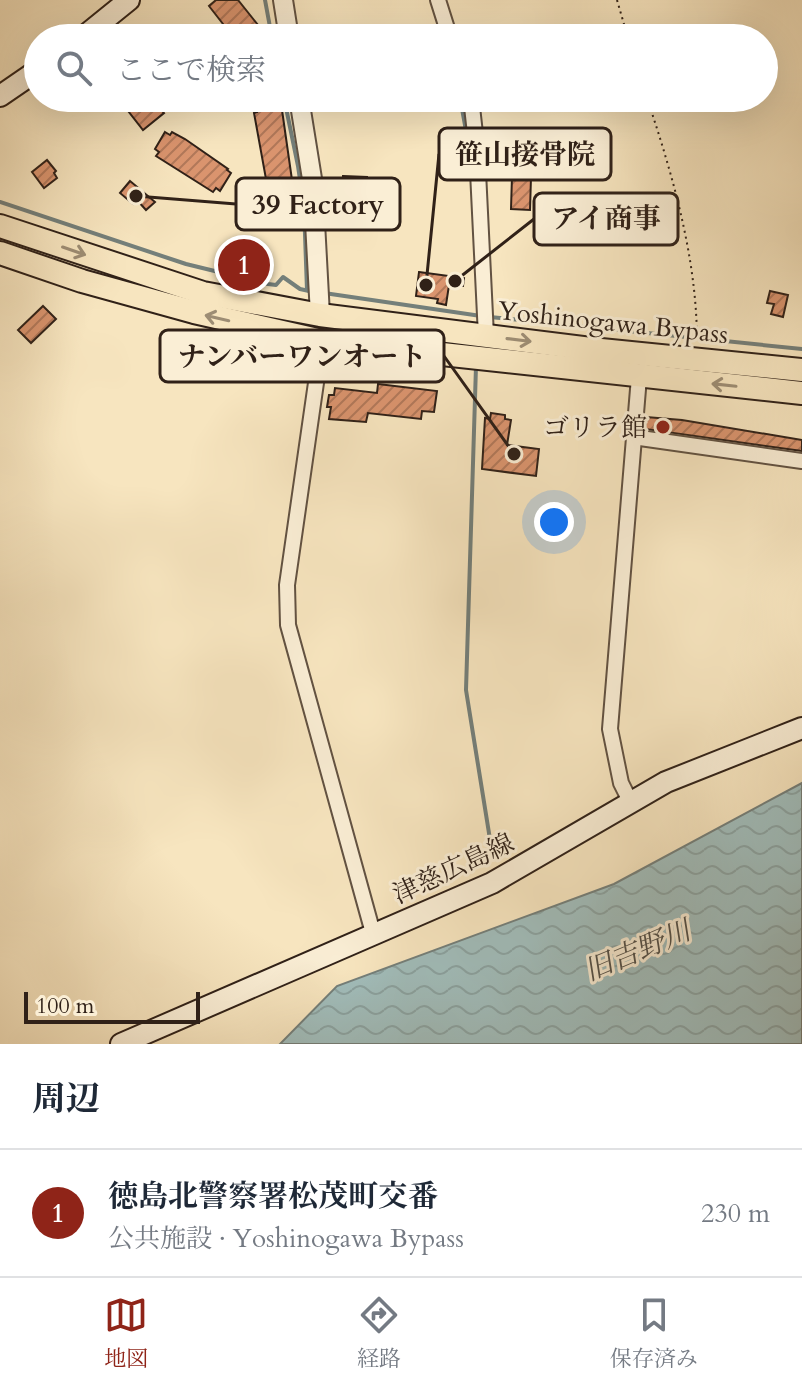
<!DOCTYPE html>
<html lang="ja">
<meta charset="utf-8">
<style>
:root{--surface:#fff;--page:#f2f2f3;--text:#1f2937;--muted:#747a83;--line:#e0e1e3;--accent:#8f2418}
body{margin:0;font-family:Cardo,"Noto Serif JP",serif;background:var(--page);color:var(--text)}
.scale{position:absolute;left:24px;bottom:20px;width:176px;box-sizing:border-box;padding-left:8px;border:4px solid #302118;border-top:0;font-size:22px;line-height:28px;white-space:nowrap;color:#302118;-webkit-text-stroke:6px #faeed5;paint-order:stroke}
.you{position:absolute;left:554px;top:522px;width:28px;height:28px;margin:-20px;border:6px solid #fff;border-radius:50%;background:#1a73e8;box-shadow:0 0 0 12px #1a73e833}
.badge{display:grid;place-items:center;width:52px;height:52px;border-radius:50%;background:var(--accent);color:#fff;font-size:26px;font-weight:700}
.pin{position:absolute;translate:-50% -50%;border:4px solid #fff;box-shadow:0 2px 8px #0006}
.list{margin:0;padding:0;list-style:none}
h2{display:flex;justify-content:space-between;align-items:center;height:104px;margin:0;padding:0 32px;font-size:34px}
h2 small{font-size:26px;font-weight:400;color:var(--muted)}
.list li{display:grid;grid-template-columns:52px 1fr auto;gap:24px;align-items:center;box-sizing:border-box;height:128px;padding:0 32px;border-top:2px solid var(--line)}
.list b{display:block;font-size:30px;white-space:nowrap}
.list p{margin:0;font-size:26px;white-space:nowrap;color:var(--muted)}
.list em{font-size:26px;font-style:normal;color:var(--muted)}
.icon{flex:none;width:44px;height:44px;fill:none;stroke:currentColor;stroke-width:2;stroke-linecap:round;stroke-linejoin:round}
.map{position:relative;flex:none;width:802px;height:1044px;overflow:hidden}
.search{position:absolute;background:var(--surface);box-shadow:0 8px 32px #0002;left:24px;right:24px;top:24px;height:88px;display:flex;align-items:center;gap:20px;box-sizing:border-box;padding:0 28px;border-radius:44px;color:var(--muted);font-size:30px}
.sheet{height:232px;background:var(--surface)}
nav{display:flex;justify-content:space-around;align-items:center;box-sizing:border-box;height:112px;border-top:2px solid var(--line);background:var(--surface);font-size:22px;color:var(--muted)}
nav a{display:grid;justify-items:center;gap:4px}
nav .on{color:var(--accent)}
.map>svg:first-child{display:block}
.water{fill:url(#water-waves);stroke:#747f7a;stroke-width:2}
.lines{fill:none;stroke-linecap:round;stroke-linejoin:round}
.stream{stroke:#747f7a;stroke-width:4}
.building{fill:url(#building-hatch);stroke:#302118;stroke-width:2}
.minor-casing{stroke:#625242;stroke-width:18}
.tertiary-casing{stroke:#625242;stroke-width:22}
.secondary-casing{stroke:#302118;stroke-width:24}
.trunk-casing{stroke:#302118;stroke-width:26}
.path{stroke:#302118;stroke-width:2;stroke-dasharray:2 4;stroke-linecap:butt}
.minor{stroke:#faeed5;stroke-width:14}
.tertiary{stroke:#faeed5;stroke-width:18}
.secondary{stroke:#faeed5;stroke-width:20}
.trunk{stroke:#f7e5bf;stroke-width:22}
.oneway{stroke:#9d8d74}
.poi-dot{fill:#8f2418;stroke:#faeed5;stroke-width:3}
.labels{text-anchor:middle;stroke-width:6;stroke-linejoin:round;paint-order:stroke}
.street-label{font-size:26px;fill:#302118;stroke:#faeed5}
.poi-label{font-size:26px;fill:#302118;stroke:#faeed5;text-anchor:end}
.water-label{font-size:28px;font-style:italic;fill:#525049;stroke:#faeed5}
.leader{fill:none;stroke:#302118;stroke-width:3}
.callout-dot{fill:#302118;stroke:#faeed5;stroke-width:3}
.callout{fill:#faeed5;stroke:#302118;stroke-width:3}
.callout-label{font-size:28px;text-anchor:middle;font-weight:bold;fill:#302118}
</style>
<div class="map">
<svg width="802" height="1044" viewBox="0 0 802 1044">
<defs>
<pattern id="water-waves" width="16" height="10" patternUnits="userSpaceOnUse" patternTransform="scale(2)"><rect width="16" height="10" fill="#a1bdbb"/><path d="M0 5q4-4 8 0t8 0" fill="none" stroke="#8ba2a0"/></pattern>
<pattern id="building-hatch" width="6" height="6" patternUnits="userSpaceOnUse" patternTransform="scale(2)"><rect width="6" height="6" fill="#da946e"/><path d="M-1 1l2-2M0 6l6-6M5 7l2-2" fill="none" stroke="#b17859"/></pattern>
</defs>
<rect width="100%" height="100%" fill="#f7e5bf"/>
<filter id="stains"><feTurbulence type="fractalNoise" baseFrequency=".0025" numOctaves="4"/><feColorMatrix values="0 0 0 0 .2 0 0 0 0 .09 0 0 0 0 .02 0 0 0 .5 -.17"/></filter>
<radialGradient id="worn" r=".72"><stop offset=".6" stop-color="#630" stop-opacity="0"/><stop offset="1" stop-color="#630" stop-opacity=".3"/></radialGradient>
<path class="water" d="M 802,783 L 802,1044 L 280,1044 L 337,986 L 614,884 Z"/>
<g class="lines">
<g class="stream">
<path d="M 265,0 L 272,38"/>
<path d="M 284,98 L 298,166 L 304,207 L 307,290 L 315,292"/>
<path d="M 460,98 L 471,158"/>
<path d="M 0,202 L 186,264 L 268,284 L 276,285 L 283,277 L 300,289 L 309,291"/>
<path d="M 324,293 L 481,316"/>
<path d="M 490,317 L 802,349"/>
<path d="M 476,366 L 466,690 L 493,858"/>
</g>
</g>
<g class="building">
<path d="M 216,0 L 238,0 L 262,30 L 253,38 L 234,38 L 209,6 Z"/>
<path d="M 118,98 L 151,98 L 164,113 L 143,130 Z"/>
<path d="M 281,103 L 292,180 L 271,183 L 269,179 L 266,179 L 254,113 L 257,112 L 256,107 Z"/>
<path d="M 165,132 L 170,135 L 172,132 L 185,139 L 228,169 L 227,170 L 231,173 L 220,191 L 216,188 L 213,192 L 156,156 L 159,152 L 155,149 Z"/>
<path d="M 47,160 L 56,171 L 54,173 L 57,178 L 44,188 L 32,172 Z"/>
<path d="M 343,176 L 367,177 L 367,191 L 342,189 Z"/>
<path d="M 512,176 L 531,177 L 530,210 L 511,209 Z"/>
<path d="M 130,181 L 155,202 L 146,210 L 137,200 L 133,204 L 120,193 Z"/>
<path d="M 419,272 L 464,278 L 463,286 L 449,285 L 446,305 L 437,303 L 438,299 L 416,296 Z"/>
<path d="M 770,291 L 788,295 L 783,317 L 771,314 L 774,304 L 767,303 Z"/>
<path d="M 43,306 L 56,319 L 31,343 L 18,330 Z"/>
<path d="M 378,384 L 437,391 L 434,412 L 422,411 L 421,419 L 368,413 L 366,422 L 329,419 L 331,407 L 327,407 L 329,395 L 334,395 L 335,388 L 377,393 Z"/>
<path d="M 491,413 L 505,415 L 505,419 L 511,420 L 507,445 L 539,449 L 536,476 L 482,469 L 485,418 L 490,419 Z"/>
<path d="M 646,417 L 682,420 L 802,440 L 802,451 L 645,429 Z"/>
</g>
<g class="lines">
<defs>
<g id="minor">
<path d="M 438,0 L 450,38"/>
<path d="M 471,98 L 477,151 L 486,336"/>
<path d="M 322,341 L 287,585 L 288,625 L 373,933"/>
<path d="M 633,437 L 802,461"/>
<path d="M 630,801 L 621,783 L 610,729 L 639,377"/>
</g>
<g id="tertiary">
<path d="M 283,0 L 289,38"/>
<path d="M 299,98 L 313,185 L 320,315"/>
</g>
<g id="secondary">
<path d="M 82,38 L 129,0"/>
<path d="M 0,96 L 38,70"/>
<path d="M 121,1044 L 492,883 L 666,782 L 802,728"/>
</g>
<g id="trunk">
<path d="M 0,226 L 203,293 L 320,315 L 591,349 L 802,370"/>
<path d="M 0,253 L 82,281 L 194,312 L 322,341 L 802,393"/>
</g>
</defs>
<use href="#minor" class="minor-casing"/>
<use href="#tertiary" class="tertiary-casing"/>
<use href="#secondary" class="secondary-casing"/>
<use href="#trunk" class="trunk-casing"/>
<g class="path">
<path d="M 617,0 L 628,38"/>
<path d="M 647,98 C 673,176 697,259 697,342"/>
</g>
<use href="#minor" class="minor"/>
<use href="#tertiary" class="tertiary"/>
<use href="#secondary" class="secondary"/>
<use href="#trunk" class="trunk"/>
</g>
<defs><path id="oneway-shaft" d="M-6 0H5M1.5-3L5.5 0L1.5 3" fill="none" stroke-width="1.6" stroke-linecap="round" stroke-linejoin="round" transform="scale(2)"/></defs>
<g class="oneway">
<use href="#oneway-shaft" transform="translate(74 251) rotate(19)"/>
<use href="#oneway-shaft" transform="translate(217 318) rotate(-167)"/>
<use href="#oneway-shaft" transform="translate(519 340) rotate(7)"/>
<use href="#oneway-shaft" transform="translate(724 385) rotate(-174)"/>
</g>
<circle class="poi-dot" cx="663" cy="427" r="8"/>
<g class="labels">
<g class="street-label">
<text transform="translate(613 322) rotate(6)" y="9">Yoshinogawa Bypass</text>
<text transform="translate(453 868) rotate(-25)" y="9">津慈広島線</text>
</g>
<g class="poi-label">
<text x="647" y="436">ゴリラ館</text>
</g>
<g class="water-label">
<text transform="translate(637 950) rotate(-23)" y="10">旧吉野川</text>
</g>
</g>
<path class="leader" d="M426 285L439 154M136 196L236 204M455 281L534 219M514 454L444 356"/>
<g class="callout-dot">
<circle cx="426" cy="285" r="8"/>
<circle cx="136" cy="196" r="8"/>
<circle cx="455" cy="281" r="8"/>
<circle cx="514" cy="454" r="8"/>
</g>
<g class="callout">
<rect x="439" y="128" width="172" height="52" rx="8"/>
<rect x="236" y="178" width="164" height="52" rx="8"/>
<rect x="534" y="193" width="144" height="52" rx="8"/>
<rect x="160" y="330" width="284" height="52" rx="8"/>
</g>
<g class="callout-label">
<text x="525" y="164">笹山接骨院</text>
<text x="318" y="214">39 Factory</text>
<text x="606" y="228">アイ商事</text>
<text x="302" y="366">ナンバーワンオート</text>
</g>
<rect width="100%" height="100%" filter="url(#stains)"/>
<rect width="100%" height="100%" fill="url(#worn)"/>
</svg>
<div class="scale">100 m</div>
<div class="you"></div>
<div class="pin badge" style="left:244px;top:265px">1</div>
<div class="search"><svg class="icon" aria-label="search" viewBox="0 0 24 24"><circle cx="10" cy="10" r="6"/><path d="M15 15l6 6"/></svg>ここで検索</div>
</div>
<section class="sheet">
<h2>周辺<small></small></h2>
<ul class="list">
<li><span class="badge">1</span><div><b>徳島北警察署松茂町交番</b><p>公共施設 · Yoshinogawa Bypass</p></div><em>230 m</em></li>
</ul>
</section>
<nav>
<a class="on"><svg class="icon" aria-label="map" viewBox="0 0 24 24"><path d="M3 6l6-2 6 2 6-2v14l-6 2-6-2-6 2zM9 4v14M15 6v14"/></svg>地図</a>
<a><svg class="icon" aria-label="directions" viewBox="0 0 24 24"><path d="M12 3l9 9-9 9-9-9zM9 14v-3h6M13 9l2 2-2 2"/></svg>経路</a>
<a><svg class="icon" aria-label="saved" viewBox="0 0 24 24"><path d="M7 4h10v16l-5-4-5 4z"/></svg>保存済み</a>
</nav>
